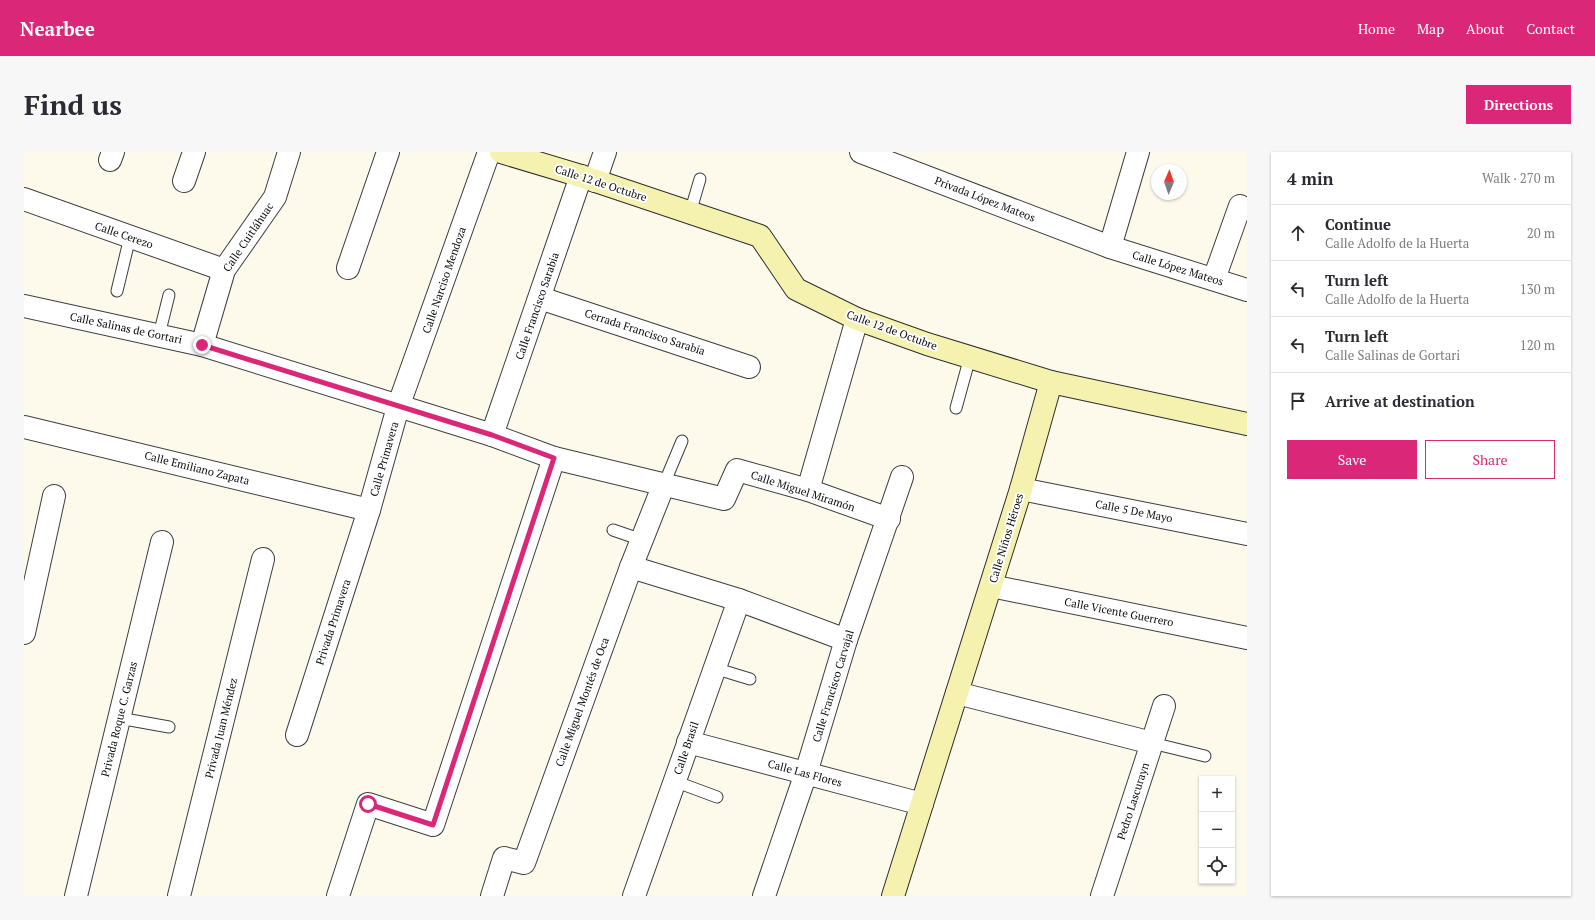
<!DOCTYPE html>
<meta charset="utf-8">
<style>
:root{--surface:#fff;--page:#f7f7f7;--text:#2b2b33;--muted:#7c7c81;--line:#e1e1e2;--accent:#db2777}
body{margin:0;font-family:"PT Serif",serif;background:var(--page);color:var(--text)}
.controls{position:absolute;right:12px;bottom:12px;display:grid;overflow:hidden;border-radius:0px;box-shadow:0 1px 3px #0004}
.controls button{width:36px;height:36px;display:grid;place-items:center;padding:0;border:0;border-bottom:1px solid var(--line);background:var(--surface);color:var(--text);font:20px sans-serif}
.compass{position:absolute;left:1127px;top:12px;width:36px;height:36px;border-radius:50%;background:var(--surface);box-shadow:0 1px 3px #0004;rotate:2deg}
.stop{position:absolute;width:12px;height:12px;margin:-9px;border:3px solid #db2777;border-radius:50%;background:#fff}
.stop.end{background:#db2777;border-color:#fff;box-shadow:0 1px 4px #0008}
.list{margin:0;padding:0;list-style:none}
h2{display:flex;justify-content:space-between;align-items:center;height:52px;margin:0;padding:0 16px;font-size:17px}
h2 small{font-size:13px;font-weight:400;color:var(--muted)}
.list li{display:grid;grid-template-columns:26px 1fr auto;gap:12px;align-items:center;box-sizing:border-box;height:56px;padding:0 16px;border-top:1px solid var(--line)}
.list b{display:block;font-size:15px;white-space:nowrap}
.list p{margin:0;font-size:13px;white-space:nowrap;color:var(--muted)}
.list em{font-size:13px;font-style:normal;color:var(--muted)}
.actions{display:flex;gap:8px;padding:12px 16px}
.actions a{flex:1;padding:9px 0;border:1px solid var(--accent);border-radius:0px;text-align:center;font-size:14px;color:var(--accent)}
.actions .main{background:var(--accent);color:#fff}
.icon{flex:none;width:22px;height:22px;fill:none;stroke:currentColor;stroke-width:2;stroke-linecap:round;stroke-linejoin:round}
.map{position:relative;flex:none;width:1223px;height:744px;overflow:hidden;border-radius:0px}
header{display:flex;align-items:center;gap:24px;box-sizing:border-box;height:56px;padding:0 20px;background:var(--accent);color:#fff}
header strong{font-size:19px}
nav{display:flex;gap:22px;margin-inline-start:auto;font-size:14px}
.intro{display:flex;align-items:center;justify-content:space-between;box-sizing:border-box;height:96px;padding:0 24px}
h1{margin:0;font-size:28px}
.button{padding:10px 18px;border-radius:0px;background:var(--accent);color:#fff;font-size:14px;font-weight:700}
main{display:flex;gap:24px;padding:0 24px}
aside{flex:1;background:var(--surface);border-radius:0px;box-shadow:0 1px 3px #0004}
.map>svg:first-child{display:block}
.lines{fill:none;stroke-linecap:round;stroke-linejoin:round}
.lane-casing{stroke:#3e3e3e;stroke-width:13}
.street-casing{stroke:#3e3e3e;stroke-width:24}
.secondary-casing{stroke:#2d2d2d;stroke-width:24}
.lane{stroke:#fff;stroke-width:11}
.street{stroke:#fff;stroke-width:22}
.secondary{stroke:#f5f2af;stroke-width:22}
.route{stroke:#db2777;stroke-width:5}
.labels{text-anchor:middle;stroke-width:4;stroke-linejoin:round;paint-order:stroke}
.street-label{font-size:11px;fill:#0b0b0b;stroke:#fff}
</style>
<header>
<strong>Nearbee</strong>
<nav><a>Home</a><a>Map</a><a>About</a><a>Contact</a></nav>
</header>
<div class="intro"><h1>Find us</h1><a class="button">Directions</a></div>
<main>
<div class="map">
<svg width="1223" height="744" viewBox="0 0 1223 744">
<rect width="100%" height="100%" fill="#fdfaec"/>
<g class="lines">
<defs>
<g id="lane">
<path d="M 666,61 L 676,27"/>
<path d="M 93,139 L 106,85"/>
<path d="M 135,183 L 145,143"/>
<path d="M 932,256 L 946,205"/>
<path d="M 640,332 L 658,289"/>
<path d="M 589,378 L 618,388"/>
<path d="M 690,516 L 726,527"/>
<path d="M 95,566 L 145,575"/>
<path d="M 1128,591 L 1181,604"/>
<path d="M 650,629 L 693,645"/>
</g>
<g id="street">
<path d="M 837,0 L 1086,95 L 1223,138"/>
<path d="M 86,8 L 89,0"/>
<path d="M 160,29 L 170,0"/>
<path d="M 571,29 L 581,0"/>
<path d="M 0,47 L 200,118"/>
<path d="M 1086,95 L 1114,0"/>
<path d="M 324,116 L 364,0"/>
<path d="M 1190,127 L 1216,54"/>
<path d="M 516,146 L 725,215"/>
<path d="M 0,154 L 178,193 L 468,283 L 530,306 L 700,347 L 713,318 L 784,338 L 865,367"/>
<path d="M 178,193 L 200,118 L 251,45 L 265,0"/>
<path d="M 0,275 L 345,358"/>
<path d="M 468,283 L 557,24"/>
<path d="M 997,337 L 1223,382"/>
<path d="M 784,338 L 833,167"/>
<path d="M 607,415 L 715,448 L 822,488"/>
<path d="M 967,434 L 1223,486"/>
<path d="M 0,481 L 30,344"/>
<path d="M 933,541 L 1128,591"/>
<path d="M 273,583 L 345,358 L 374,255 L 465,0"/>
<path d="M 664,590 L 898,652"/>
<path d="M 52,744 L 138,390"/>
<path d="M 155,744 L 239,407"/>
<path d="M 314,744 L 344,652 L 409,673 L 530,306"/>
<path d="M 468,744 L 480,706 L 500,711 L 607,415 L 640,332"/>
<path d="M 610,744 L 715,448"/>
<path d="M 740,744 L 782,621 L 822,488 L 878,325"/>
<path d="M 1078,744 L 1140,554"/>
</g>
<g id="secondary">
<path d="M 477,0 L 557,24 L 736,84 L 772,137 L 833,167 L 903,192 L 1027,230 L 1223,272"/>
<path d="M 869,744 L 997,337 L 1027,230"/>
</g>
</defs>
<use href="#lane" class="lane-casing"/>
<use href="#street" class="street-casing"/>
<use href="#secondary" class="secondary-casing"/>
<use href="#lane" class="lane"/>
<use href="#street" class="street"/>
<use href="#secondary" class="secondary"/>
</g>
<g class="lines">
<path class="route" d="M 178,193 L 468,283 L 530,306 L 409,673 L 344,652"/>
</g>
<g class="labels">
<g class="street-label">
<text transform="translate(577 31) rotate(18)" y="4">Calle 12 de Octubre</text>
<text transform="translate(961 47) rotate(21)" y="4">Privada López Mateos</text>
<text transform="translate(100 83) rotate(19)" y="4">Calle Cerezo</text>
<text transform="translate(224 85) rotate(-56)" y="4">Calle Cuitláhuac</text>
<text transform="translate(1154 116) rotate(17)" y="4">Calle López Mateos</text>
<text transform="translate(420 128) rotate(-71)" y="4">Calle Narciso Mendoza</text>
<text transform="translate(513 154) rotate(-71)" y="4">Calle Francisco Sarabia</text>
<text transform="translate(102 176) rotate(12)" y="4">Calle Salinas de Gortari</text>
<text transform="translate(868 178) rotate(20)" y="4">Calle 12 de Octubre</text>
<text transform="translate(621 180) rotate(18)" y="4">Cerrada Francisco Sarabia</text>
<text transform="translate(360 307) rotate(-74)" y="4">Calle Primavera</text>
<text transform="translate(173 316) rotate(14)" y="4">Calle Emiliano Zapata</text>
<text transform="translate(779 339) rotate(18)" y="4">Calle Miguel Miramón</text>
<text transform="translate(1110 359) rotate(11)" y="4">Calle 5 De Mayo</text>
<text transform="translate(982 386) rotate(-73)" y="4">Calle Niños Héroes</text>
<text transform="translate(1095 460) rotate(11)" y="4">Calle Vicente Guerrero</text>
<text transform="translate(309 470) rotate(-72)" y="4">Privada Primavera</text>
<text transform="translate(809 534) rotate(-73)" y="4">Calle Francisco Carvajal</text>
<text transform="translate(558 550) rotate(-70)" y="4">Calle Miguel Montés de Oca</text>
<text transform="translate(95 567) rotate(-76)" y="4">Privada Roque C. Garzas</text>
<text transform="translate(197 576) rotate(-76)" y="4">Privada Juan Méndez</text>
<text transform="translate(662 596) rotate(-71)" y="4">Calle Brasil</text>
<text transform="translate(781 621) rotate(15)" y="4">Calle Las Flores</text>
<text transform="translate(1109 649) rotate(-72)" y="4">Pedro Lascurayn</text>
</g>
</g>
</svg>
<div class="controls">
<button>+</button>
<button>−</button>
<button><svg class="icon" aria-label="locate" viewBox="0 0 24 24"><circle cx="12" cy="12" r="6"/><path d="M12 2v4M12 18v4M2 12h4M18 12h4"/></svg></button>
</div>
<svg class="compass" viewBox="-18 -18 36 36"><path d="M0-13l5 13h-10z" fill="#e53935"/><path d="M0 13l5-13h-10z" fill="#7c7c81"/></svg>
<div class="stop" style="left:344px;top:652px"></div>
<div class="stop end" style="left:178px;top:193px"></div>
</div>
<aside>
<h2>4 min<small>Walk · 270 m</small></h2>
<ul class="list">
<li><svg class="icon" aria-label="ahead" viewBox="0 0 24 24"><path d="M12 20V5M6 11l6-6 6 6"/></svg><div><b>Continue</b><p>Calle Adolfo de la Huerta</p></div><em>20 m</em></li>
<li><svg class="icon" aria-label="left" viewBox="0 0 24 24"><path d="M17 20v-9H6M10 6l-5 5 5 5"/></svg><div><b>Turn left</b><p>Calle Adolfo de la Huerta</p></div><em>130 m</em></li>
<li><svg class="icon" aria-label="left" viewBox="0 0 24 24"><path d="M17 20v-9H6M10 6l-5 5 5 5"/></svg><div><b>Turn left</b><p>Calle Salinas de Gortari</p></div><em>120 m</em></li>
<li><svg class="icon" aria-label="arrive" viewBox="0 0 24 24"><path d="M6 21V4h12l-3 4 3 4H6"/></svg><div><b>Arrive at destination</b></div></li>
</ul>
<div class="actions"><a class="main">Save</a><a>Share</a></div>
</aside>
</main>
